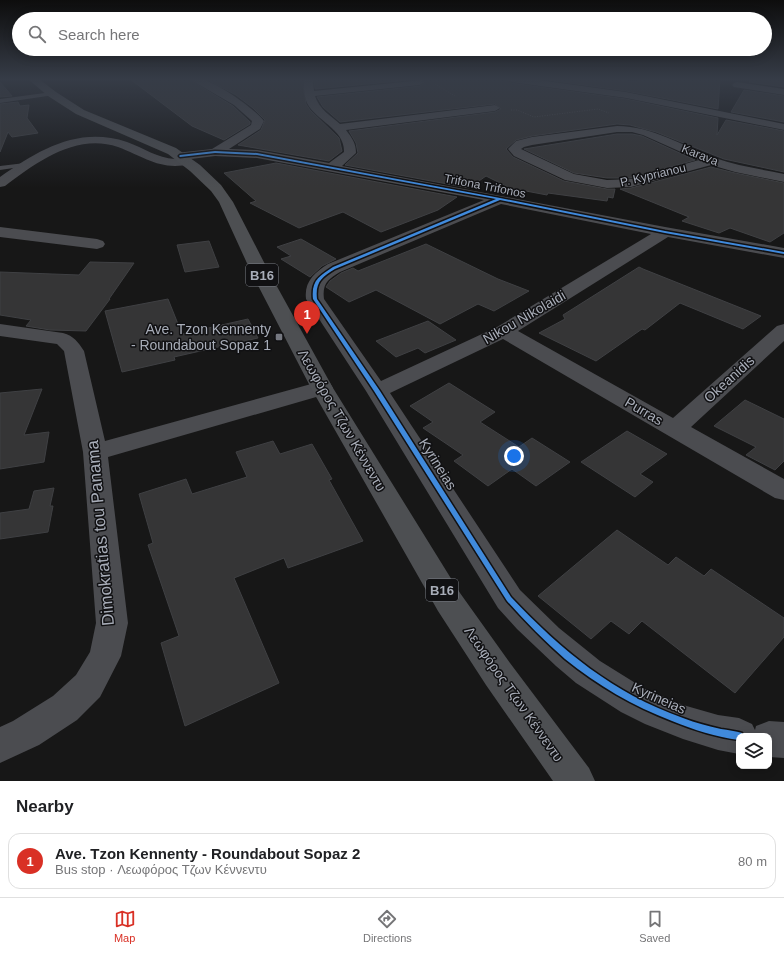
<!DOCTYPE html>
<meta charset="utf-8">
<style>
:root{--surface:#fff;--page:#f6f6f6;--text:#202124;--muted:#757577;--line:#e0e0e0;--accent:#d93025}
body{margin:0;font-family:Helvetica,sans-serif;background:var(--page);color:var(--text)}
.controls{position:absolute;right:12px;bottom:12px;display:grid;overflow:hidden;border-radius:8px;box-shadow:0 2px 10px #0003}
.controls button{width:36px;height:36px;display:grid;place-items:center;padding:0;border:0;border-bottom:1px solid var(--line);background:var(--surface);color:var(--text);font:20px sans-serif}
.you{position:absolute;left:514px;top:456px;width:14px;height:14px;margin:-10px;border:3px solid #fff;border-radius:50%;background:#1a73e8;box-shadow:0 0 0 6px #1a73e833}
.badge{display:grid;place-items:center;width:26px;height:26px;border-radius:50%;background:var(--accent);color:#fff;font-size:13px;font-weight:700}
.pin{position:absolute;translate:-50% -33px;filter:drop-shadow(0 1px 2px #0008)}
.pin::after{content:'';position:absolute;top:21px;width:14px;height:12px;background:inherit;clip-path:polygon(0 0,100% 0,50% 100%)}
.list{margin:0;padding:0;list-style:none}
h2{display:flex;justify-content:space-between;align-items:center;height:52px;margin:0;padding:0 16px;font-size:17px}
h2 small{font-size:13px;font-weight:400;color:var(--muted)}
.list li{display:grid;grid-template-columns:26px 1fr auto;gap:12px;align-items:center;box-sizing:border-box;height:56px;margin:0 8px 8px;padding:0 8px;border:1px solid var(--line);border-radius:12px}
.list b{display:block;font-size:15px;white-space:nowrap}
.list p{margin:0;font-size:13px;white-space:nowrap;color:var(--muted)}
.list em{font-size:13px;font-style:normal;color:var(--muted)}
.icon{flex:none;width:22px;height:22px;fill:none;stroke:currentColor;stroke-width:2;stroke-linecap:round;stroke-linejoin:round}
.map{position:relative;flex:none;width:784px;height:781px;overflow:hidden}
.search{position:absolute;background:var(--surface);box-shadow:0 2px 10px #0003;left:12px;right:12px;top:12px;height:44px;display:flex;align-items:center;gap:10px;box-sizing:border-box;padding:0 14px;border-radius:22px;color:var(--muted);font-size:15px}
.sheet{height:116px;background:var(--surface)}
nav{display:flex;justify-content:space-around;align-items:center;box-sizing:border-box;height:56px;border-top:1px solid var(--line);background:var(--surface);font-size:11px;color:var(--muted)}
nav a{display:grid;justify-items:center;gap:2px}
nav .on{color:var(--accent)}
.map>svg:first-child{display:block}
.building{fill:#353536;stroke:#3f4043}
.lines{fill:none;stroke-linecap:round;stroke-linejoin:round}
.path{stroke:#4d4e52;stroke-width:1;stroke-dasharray:1 1.5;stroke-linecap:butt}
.service{fill:#4b4c50;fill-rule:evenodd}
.minor{fill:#4b4c50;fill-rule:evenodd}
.primary{fill:#4d4f52;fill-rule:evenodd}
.cycleway-casing{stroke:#111113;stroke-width:3}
.cycleway{fill:#408adc;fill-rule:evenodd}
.poi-dot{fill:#757880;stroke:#111113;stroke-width:1.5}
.labels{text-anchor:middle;stroke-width:3;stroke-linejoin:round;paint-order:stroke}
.far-street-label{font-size:12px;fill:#a8adb8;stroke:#111113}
.shield{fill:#111113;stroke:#7b7e86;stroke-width:1}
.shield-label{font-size:13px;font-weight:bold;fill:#a8adb8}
.street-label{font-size:14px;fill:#a8adb8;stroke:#111113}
.poi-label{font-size:14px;fill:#a8adb8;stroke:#111113;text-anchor:end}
.near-street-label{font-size:17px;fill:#a8adb8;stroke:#111113}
</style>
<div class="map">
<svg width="784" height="781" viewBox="0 0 784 781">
<rect width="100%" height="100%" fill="#171717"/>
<g class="building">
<path d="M 130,79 L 188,79 L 233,106 L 250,122 L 250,124 L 224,140 L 192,126 Z"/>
<path d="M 206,79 L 302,79 L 306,104 L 310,110 L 339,138 L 342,151 L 329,161 L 238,145 L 261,130 L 265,120 L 253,108 L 236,95 Z"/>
<path d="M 314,79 L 419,79 L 315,89 Z"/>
<path d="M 424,79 L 505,79 L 511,83 L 626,99 L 718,118 L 717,135 L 726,120 L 784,131 L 784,172 L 724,159 L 656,132 L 630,125 L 617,124 L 532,136 L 516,140 L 506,149 L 513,157 L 564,181 L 607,189 L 615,189 L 613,198 L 608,197 L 607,201 L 548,193 L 547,195 L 510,188 L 486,176 L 469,188 L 345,165 L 358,153 L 356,143 L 349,131 L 495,112 L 501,109 L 495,104 L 340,122 L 323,107 L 317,97 L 420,86 L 426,82 Z"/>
<path d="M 541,79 L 612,79 L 637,82 L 637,79 L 720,79 L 718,109 L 626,91 Z"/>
<path d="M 751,79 L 784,79 L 784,87 L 749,82 Z"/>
<path d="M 0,82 L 12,96 L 0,97 Z"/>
<path d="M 744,90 L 784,96 L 784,122 L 731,112 Z"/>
<path d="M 18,102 L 20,106 L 29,105 L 27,118 L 38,133 L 12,137 L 8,132 L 0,152 L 0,104 Z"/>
<path d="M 617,134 L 632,134 L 642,136 L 695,160 L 631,178 L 607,178 L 574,173 L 524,149 Z"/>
<path d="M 276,163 L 457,197 L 438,210 L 381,232 L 343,212 L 299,228 L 250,203 L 256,201 L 224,173 Z"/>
<path d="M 711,167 L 735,173 L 784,183 L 784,233 L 770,242 L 730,228 L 719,233 L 682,221 L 689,217 L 620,189 L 631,188 Z"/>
<path d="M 301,239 L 336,259 L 322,266 L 310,277 L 281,259 L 291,256 L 277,247 Z"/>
<path d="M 209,241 L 219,267 L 185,272 L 177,245 Z"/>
<path d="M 426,244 L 498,279 L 529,291 L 494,311 L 478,304 L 440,324 L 376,290 L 349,302 L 326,287 L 330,281 L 341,273 L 353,268 L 358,271 Z"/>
<path d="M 90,262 L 134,263 L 109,299 L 110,299 L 86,331 L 50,330 L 26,326 L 31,320 L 0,315 L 0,272 L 79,275 Z"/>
<path d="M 639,267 L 643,269 L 761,316 L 743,329 L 680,303 L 645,330 L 642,329 L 596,361 L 539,333 L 565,319 L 563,315 Z"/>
<path d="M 168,299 L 182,334 L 248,319 L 258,338 L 174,357 L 175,360 L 122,372 L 105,311 Z"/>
<path d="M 428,321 L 456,340 L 425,353 L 418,348 L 396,357 L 376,341 Z"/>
<path d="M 449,383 L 495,412 L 480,422 L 519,447 L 532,438 L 570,462 L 536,486 L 512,469 L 488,486 L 454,461 L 463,455 L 423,428 L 433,422 L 410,406 Z"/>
<path d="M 42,389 L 24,435 L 49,432 L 44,462 L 0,469 L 0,393 Z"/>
<path d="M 745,400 L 784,419 L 784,461 L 775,470 L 746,455 L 756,447 L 714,426 Z"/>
<path d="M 627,431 L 667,454 L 640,474 L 653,482 L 635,497 L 581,462 Z"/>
<path d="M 273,441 L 280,454 L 312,444 L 332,479 L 329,480 L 363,541 L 288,568 L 284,558 L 234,578 L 279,683 L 185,726 L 161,643 L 179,636 L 148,545 L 153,543 L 139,494 L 186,479 L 192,494 L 247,477 L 236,452 Z"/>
<path d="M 54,488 L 50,506 L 53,506 L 48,532 L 0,539 L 0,513 L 29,509 L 34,491 Z"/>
<path d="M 617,530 L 668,565 L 676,557 L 704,576 L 711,569 L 784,618 L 784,637 L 735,693 L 642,621 L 629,634 L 611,621 L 591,639 L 538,596 Z"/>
</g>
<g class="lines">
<g class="path">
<path d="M 435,84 L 455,96"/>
<path d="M 511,110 L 517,110 L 534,117 L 598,109 L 609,113"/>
</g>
<g class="service">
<path d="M 52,92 L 54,93 L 54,95 L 0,103 L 0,99 Z"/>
<path d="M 25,163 L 29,165 L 27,166 L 0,170 L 0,166 Z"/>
</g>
<g class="minor">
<path d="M 189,79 C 193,79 198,78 202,79 C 217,83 254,108 264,121 L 260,129 L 229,149 L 257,150 L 329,163 L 344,152 C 345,129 316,121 307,103 C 304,96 304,87 303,79 L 313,79 L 314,91 L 423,80 L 425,82 L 420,85 L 315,96 C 319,109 331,116 340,124 L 495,105 L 500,108 L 495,111 L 346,130 C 352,138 356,143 356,153 L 342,166 L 665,227 L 784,248 L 784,258 L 668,237 L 518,331 L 673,418 L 777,326 L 784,324 L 784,341 L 691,427 L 784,479 L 784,500 L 775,498 L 503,339 L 390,393 L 520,590 L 559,628 L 600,661 L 645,689 L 683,705 L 718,715 L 739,718 L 752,724 L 755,730 L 756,726 L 769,721 L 784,722 L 784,758 L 769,757 L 769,736 L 739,736 L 739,754 L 718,750 L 683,739 L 645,724 L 621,712 L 576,683 L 556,666 L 517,629 L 498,608 L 366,391 L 306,299 C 304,282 314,273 328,264 L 484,200 L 257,158 L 215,156 L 191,159 L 192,161 L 191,164 C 160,171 145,157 118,147 C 76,133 37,162 5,186 L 0,187 L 0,177 C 39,150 78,126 127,142 C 144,148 157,158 175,159 L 174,156 L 176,153 L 212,149 L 251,125 L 252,121 L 234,105 ZM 501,204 L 651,234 L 497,327 L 381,381 L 324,299 C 322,284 328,279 340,272 Z"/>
<path d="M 506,79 L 531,79 L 626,92 L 784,124 L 784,130 L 626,98 L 511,82 Z"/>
<path d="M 737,82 L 784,89 L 784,95 L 734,87 L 732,85 L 734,83 Z"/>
<path d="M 617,126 C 653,126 682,146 715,158 C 737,166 761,169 784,174 L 784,182 L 735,172 L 711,165 L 631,187 L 607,188 L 565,180 L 514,156 L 508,149 L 516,141 L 532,137 ZM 617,132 L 632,132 L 643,135 L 699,160 L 631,179 L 607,180 L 574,174 L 521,149 L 524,147 L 532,145 Z"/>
<path d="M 0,227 L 97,239 L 103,241 L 105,244 L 103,247 L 97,249 L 0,237 Z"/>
<path d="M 0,324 L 63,333 C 74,336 78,342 84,351 L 105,441 L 322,381 L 330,383 L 333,388 L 330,393 L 108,457 L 128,623 L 121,656 L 100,697 L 77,720 L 39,745 L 0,763 L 0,727 L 13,721 L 53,696 L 76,675 L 90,652 L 96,623 L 83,452 L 64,351 L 57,344 L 0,336 Z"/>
</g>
<path class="primary" d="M 28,79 L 39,79 L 56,92 L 84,110 L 176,148 L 200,165 L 221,185 L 233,202 L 269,272 L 333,388 L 460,593 L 510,663 L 589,768 L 595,781 L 553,781 L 486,685 L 438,611 L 311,388 L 251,272 L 219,202 L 211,191 L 190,171 L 168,154 L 76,114 L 48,96 Z"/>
<defs>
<path id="cycleway" d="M 215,151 L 257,153 L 500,198 L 665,231 L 784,252 L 784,254 L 665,233 L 500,200 L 335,269 C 322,277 315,282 317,299 L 380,391 L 511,597 C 562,651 613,693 683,718 C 696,723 708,726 721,729 C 728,730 736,731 742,733 L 743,736 L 739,736 L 739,740 C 716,737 694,730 672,721 C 633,706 597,685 565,659 C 544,641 525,621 507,601 L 374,391 L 313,299 C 311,281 319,276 333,267 L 496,199 L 257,155 L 215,153 L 180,157 L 179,156 L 180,155 Z"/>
</defs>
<use href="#cycleway" class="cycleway-casing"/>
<use href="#cycleway" class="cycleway"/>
</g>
<linearGradient id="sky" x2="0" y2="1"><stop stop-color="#0d0d0d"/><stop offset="0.42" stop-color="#363c47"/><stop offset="1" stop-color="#363c47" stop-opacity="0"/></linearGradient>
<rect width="784" height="188" fill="url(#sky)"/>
<rect class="poi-dot" x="275" y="333" width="8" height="8" rx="2"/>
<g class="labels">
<g class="far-street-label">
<text transform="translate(700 155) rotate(22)" y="4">Karava</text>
<text transform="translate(653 175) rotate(-13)" y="4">P. Kyprianou</text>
<text transform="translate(485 186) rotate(11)" y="4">Trifona Trifonos</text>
</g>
<g class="shield">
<rect x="246" y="264" width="32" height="22" rx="3"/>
<rect x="426" y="579" width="32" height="22" rx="3"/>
</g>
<g class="shield-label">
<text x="262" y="280">B16</text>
<text x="442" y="595">B16</text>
</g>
<g class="street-label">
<text transform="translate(524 317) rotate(-30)" y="5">Nikou Nikolaidi</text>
<text transform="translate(729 379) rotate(-42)" y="5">Okeanidis</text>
<text transform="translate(644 411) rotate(30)" y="5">Purras</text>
<text transform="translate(342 420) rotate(60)" y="5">Λεωφόρος Τζων Κέννεντυ</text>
<text transform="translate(438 464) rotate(58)" y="5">Kyrineias</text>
<text transform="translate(514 694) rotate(55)" y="5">Λεωφόρος Τζων Κέννεντυ</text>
<text transform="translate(659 698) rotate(24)" y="5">Kyrineias</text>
</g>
<g class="poi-label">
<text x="271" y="334">Ave. Tzon Kennenty<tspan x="271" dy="16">- Roundabout Sopaz 1</tspan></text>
</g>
<g class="near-street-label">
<text transform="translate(100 533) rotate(-95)" y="6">Dimokratias tou Panama</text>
</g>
</g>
</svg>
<div class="controls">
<button><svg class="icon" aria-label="layers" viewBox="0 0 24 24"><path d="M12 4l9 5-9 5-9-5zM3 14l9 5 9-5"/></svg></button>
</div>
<div class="you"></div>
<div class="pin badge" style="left:307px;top:334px">1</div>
<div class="search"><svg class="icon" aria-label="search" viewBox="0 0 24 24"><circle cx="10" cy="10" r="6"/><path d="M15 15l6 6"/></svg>Search here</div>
</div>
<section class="sheet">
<h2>Nearby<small></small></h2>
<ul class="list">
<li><span class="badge">1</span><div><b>Ave. Tzon Kennenty - Roundabout Sopaz 2</b><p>Bus stop · Λεωφόρος Τζων Κέννεντυ</p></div><em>80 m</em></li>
</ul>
</section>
<nav>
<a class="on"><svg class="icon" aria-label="map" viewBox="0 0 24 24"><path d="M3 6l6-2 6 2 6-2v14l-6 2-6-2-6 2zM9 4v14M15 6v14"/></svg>Map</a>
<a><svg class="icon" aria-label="directions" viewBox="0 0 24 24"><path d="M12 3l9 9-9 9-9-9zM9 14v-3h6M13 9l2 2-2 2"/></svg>Directions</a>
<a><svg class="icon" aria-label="saved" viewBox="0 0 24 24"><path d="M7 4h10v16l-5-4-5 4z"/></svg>Saved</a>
</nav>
